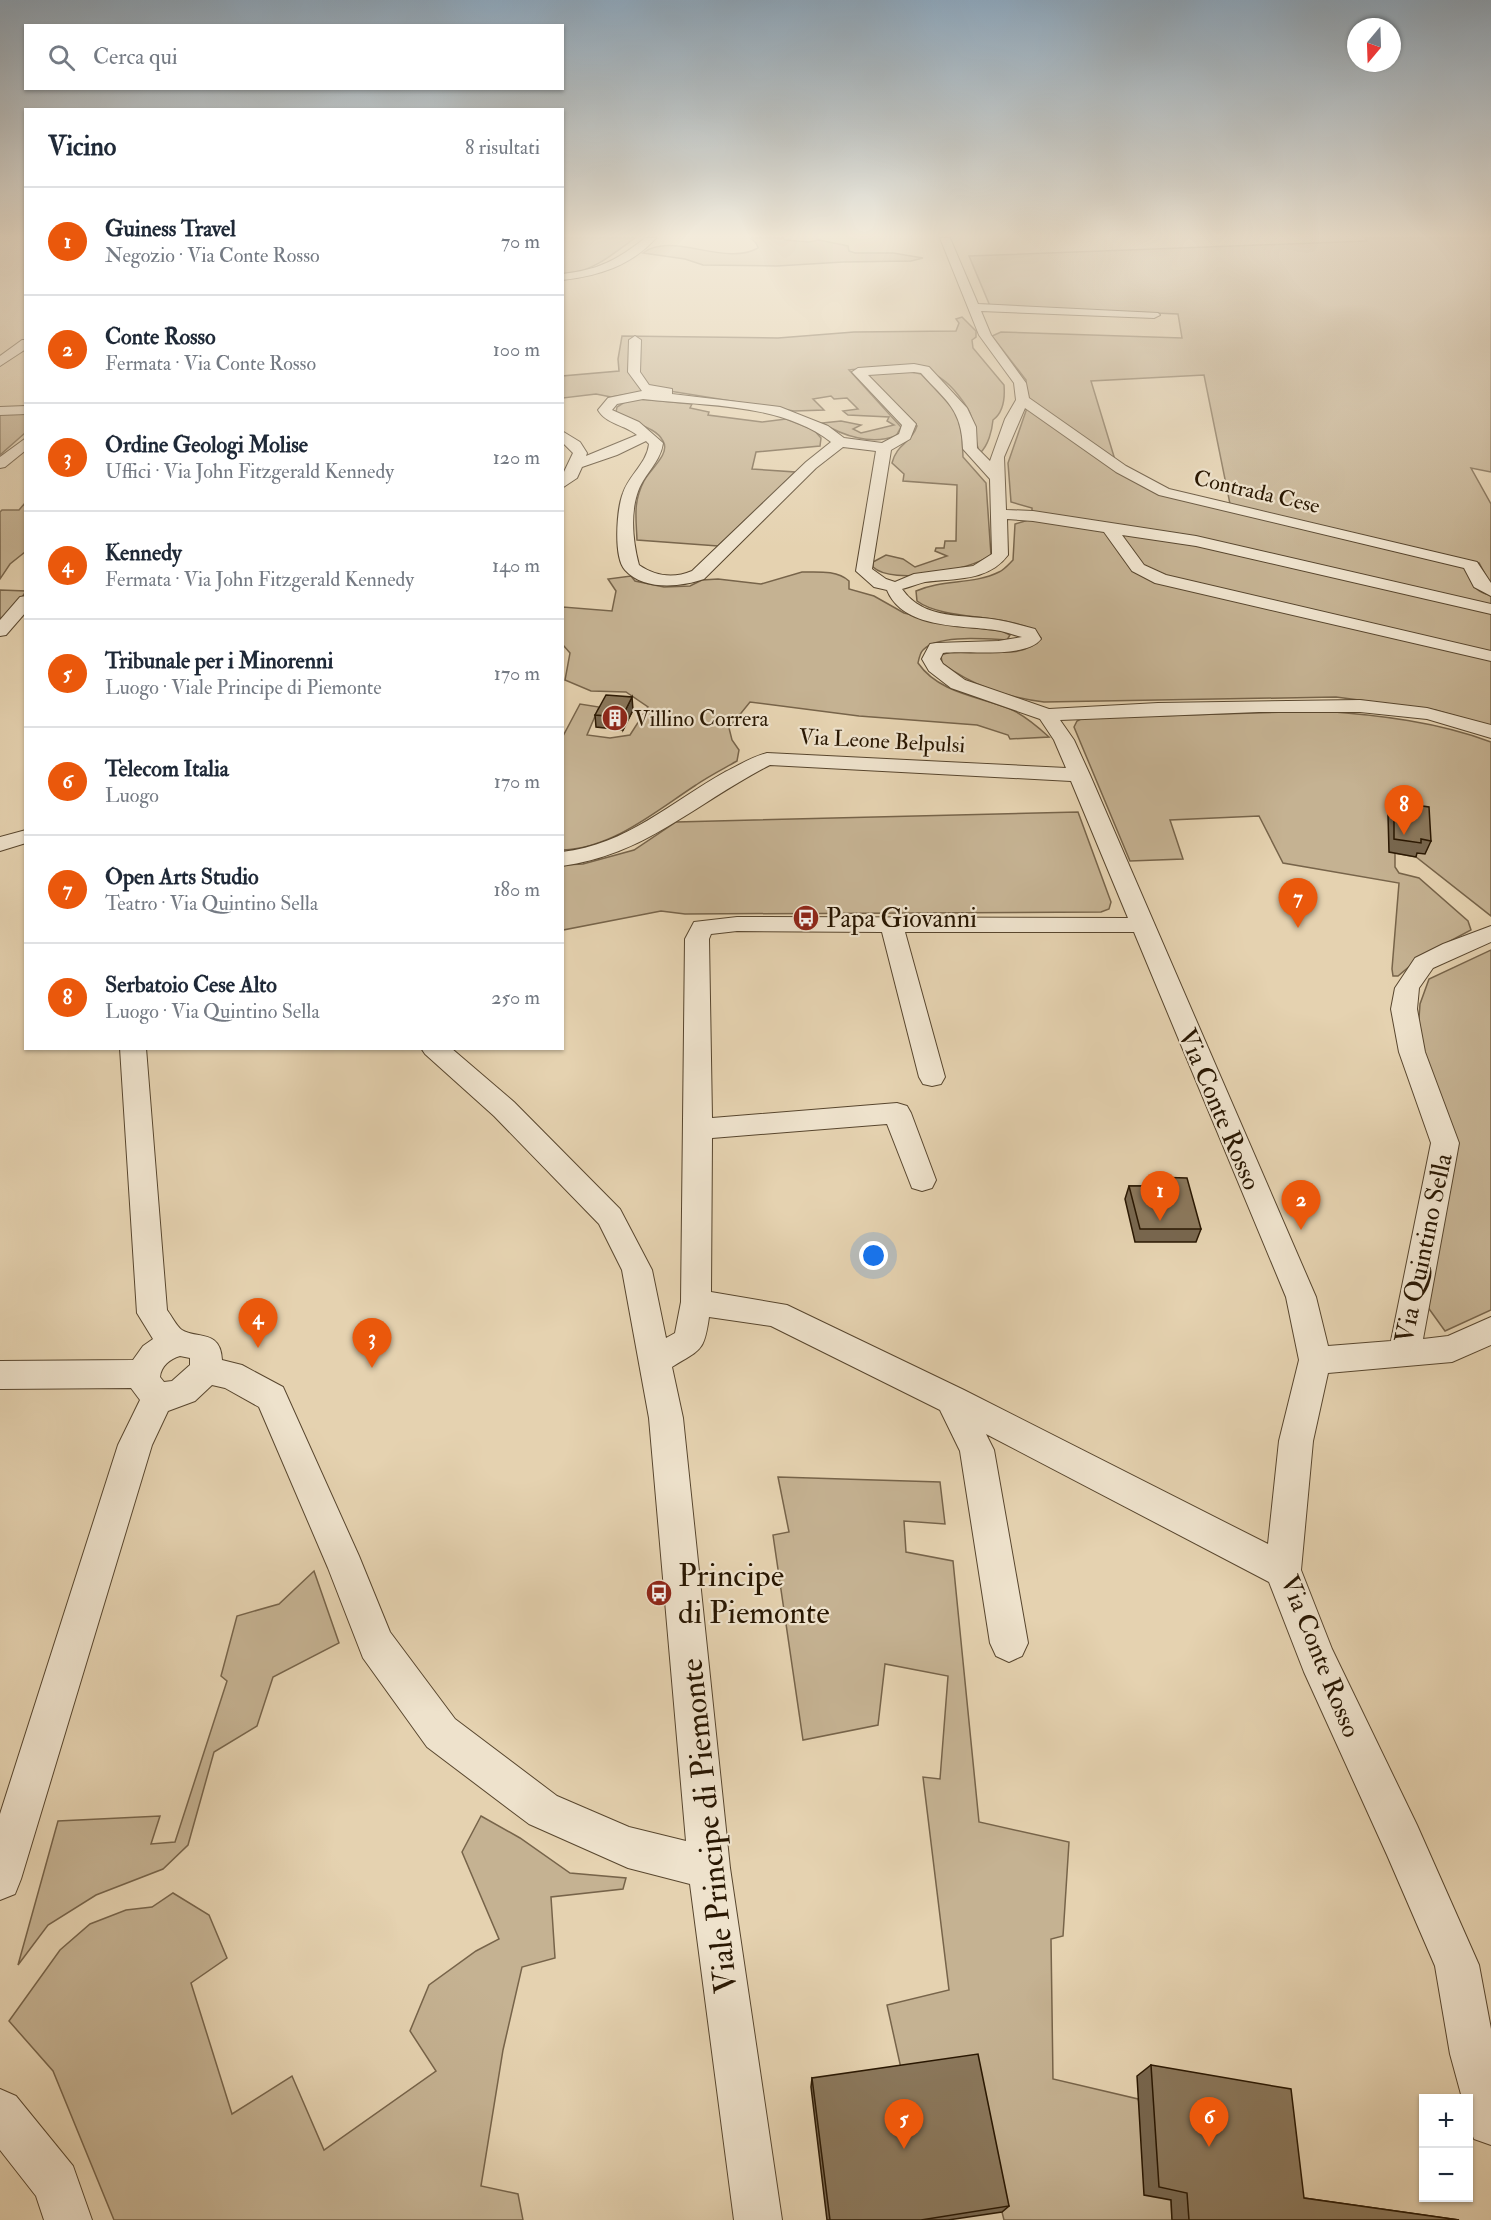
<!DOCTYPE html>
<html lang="it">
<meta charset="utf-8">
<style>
:root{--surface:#fff;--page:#f6f6f7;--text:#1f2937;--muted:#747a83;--line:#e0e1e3;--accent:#ea580c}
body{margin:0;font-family:"IM FELL Double Pica",serif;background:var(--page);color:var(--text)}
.controls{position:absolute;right:18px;bottom:18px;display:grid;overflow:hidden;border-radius:0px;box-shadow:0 2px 4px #0004}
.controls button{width:54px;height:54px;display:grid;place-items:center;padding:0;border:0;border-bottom:2px solid var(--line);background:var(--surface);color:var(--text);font:30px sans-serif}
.compass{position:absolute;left:1347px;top:18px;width:54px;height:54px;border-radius:50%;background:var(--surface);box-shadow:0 2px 4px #0004;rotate:199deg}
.you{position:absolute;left:874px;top:1256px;width:21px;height:21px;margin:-15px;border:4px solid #fff;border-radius:50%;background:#1a73e8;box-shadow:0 0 0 9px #1a73e833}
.badge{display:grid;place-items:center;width:39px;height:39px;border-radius:50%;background:var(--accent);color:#fff;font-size:20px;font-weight:700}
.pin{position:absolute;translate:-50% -50px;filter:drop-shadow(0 2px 3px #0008)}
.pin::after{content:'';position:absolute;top:32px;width:21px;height:18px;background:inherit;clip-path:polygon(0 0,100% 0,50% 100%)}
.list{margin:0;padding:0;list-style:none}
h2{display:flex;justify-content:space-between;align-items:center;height:78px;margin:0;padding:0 24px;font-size:26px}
h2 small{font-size:20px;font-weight:400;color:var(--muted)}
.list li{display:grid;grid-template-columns:39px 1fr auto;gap:18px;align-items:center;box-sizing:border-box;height:108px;padding:0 24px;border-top:2px solid var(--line)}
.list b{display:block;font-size:22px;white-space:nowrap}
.list p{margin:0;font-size:20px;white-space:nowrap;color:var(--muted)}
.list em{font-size:20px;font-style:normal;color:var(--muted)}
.icon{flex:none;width:33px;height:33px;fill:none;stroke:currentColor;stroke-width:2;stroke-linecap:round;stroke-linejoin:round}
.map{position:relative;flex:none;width:1491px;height:2220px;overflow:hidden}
.search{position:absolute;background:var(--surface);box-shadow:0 2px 4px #0004;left:24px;top:24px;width:540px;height:66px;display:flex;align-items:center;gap:15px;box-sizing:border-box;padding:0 21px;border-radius:0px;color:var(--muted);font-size:22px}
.panel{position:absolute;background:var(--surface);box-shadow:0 2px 4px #0004;left:24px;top:108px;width:540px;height:942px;border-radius:0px}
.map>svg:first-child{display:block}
.green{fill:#c5b292;stroke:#77644a;stroke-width:1.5}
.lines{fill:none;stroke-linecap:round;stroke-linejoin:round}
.minor-casing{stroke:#58462e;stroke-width:2}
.minor{fill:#eee2cc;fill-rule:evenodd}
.wall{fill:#78674f;stroke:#291702;stroke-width:1.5}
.shaded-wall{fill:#615440;stroke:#291702;stroke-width:1.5}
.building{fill:#8b785c;stroke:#291702;stroke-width:1.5}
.labels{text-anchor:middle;stroke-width:4.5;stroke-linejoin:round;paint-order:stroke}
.far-street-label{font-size:22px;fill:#291702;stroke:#eee2cc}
.far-poi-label{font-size:22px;fill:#291702;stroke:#eee2cc;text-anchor:start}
.poi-label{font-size:26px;fill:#291702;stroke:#eee2cc;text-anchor:start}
.street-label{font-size:26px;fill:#291702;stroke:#eee2cc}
.near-poi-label{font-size:32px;fill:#291702;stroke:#eee2cc;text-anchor:start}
.near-street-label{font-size:32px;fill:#291702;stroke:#eee2cc}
</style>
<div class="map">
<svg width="1491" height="2220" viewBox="0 0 1491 2220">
<rect width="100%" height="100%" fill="#e5d2b0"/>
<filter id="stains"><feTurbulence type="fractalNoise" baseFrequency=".00333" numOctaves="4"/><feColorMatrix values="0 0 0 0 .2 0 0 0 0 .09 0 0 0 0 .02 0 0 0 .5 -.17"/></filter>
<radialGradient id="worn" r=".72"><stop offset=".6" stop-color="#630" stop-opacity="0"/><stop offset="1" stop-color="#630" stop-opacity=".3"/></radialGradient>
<g class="green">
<path d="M 563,238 L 635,238 C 612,255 592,272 563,275 Z"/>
<path d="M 750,238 L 783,238 L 785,240 L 809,242 L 819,240 L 848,246 L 849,251 L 855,253 L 893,253 L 923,258 L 911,261 L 843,262 L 777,266 L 703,265 L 685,259 L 643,253 C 672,231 725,267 758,248 L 756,243 Z"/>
<path d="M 1365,238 L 1491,238 L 1491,472 L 1471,468 L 1491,504 L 1491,585 L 1479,563 L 1230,504 L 1204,375 L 1091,381 L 1119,473 L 1162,495 L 1466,568 C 1472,583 1474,592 1491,595 L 1491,726 L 1435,710 L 1336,697 L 1044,702 C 1008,698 971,685 942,663 L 941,655 C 972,642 1018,666 1041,638 C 1025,612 946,623 917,601 L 916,591 C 942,579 973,585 999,572 C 1004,570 1009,564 1013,560 L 1015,524 L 1032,519 L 1032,508 L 1011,502 L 1008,463 L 1027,408 L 1026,380 L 992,336 L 1001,332 L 1182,338 L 1178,314 L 990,306 L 969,256 L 1367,241 Z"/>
<path d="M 962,317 L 976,331 L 976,337 L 972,340 L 973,348 L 1004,385 C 1005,397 1004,412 993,420 C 992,431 988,446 980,453 C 974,441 975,426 970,413 C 966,404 960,397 954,390 C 923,356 890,367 849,370 L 901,427 L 896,436 C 871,445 843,436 822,423 L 841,421 L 861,425 L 853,429 L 861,433 L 894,425 L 887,421 L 889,417 L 848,415 L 843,411 L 858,409 L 847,398 L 834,399 L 831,396 L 813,399 L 824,410 L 794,411 L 657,389 L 611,397 L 596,394 L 563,398 L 562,376 L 619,371 L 618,359 L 622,336 L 778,338 L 854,332 L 956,331 L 959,323 L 956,319 Z"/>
<path d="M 907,371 L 921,374 L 953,408 L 958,418 L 962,435 L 963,457 L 986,483 L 991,555 C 971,570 893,586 873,567 L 873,562 L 886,555 L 903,559 L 915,567 L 947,556 L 935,551 L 936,548 L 944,548 L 945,541 L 956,541 L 957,485 L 903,481 L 904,474 L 892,463 C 897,443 911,444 917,426 L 867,374 Z"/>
<path d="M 638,399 L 692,404 L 690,408 L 709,412 L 708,415 L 762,422 L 786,419 L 814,430 L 821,438 L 820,446 L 756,452 L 752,469 L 795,472 L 718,546 L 637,540 C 636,517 633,502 644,481 C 649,470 671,454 663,441 C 654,424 628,425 616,412 L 617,407 L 625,402 Z"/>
<path d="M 0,413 L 26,413 L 25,433 L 0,455 Z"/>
<path d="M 25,503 L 25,552 L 10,564 L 0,579 L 0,512 L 2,510 L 19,510 Z"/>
<path d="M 802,572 C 818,572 837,570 849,581 L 849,589 L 874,596 L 904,613 L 959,626 L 1002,631 L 1010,635 L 1007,640 C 987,639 937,634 923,650 C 920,653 919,658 918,663 C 938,692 976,696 1008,708 C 1023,714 1037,726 1049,737 L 1010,739 L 1008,735 L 977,725 L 859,716 L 750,702 L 729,728 L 732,740 L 739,750 L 737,761 C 723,769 709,776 696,785 C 656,811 613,848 563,850 L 562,738 L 580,704 L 599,707 L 587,735 L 610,738 L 630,735 L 648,707 L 626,692 L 591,691 L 565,680 L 570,653 L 563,645 L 563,607 L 612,611 L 616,591 L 608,579 L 631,576 L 635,581 L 664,587 L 690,586 L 702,580 L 718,579 L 761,584 Z"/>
<path d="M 0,590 L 26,591 L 18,604 L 0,619 Z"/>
<path d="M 1322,711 C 1379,715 1438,722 1491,742 L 1491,916 L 1416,857 L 1395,853 L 1395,867 L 1399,873 L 1419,878 L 1468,921 L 1471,930 L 1422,956 L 1398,976 L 1393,976 L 1392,969 L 1399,883 L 1283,863 L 1259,816 L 1170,820 L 1183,859 L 1130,861 L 1074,727 L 1077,721 L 1083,718 Z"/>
<path d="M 1078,812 L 1111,902 L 1109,909 L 1101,912 L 685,914 L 661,911 L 563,930 L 563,865 L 583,864 L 634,850 L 676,822 Z"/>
<path d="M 1491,950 L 1491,1310 L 1445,1331 L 1427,1306 L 1455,1148 L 1418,1032 L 1420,1004 L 1429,979 Z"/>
<path d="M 778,1477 L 940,1482 L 945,1524 L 904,1521 L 906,1552 L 953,1561 L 979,1822 L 1069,1842 L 1063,1936 L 1051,1939 L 1053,2079 L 1138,2099 L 1171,2200 L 1172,2220 L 1004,2220 L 1002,2212 L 902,2073 L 887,2005 L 949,1990 L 923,1777 L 940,1779 L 948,1676 L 885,1664 L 878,1725 L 803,1740 L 773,1535 L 789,1532 Z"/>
<path d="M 314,1571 L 339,1643 L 273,1677 L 257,1726 L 214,1752 L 188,1845 L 163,1869 L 96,1895 L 48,1925 L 18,1965 L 58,1821 L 160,1816 L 151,1844 L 175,1842 L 227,1681 L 221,1676 L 237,1616 L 279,1604 Z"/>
<path d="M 481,1816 L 520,1838 L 570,1873 L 626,1878 L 623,1889 L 551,1897 L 555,1958 L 522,1967 L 503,2050 L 481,2186 L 518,2194 L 523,2220 L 114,2220 L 53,2071 L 9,2021 L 60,1950 L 90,1924 L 126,1910 L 152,1907 L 173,1893 L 209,1915 L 227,1958 L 191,1983 L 232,2114 L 292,2076 L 324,2150 L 436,2071 L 410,2031 L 429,1985 L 476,1951 L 499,1939 L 462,1852 Z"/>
</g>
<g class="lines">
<defs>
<g id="minor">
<path d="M 645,238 L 656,238 C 631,266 598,276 562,280 L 562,274 C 599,270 617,260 645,238 Z"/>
<path d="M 940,238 L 950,238 L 978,304 L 1158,313 L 1160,315 L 1154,318 L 981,311 L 991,335 L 1026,383 L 1029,398 L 1126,466 L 1169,489 L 1477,562 L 1491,583 L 1491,596 L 1474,587 L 1464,568 L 1159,495 L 1116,472 L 1025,408 L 1004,457 L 1006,510 L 1033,511 L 1196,536 L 1491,604 L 1491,614 L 1196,546 L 1122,535 L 1144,565 L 1166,575 L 1491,651 L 1491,661 L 1155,583 L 1132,571 L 1104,532 L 1033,521 L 1007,519 L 1008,555 C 988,582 954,578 925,582 C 917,584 910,587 902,589 C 924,621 965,614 998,620 C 1011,622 1023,626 1035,629 L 1041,639 C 1026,659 966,650 943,653 L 940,659 L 943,664 L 965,680 L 1049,709 L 1158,703 L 1360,700 L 1427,708 L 1491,725 L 1491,738 L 1427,719 L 1360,712 L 1259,712 L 1060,720 L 1074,740 L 1090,775 L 1316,1297 L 1328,1346 L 1391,1341 L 1431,1143 L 1399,1052 L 1391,1009 L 1395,988 L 1415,958 L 1443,944 L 1491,926 L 1491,942 L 1433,968 L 1419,988 L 1417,1009 L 1425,1052 L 1459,1143 L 1423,1339 L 1448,1336 L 1491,1317 L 1491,1345 L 1452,1362 L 1328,1373 L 1313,1441 L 1301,1570 L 1332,1649 L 1417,1825 L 1479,1965 L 1491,2029 L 1491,2145 L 1474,2139 L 1468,2124 L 1468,2098 L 1462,2098 L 1450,2054 L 1435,1966 L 1387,1855 L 1304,1672 L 1269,1582 L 986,1434 L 994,1450 L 1028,1643 L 1022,1656 L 1009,1662 L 996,1656 L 990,1643 L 960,1451 L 940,1410 L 771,1326 L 709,1317 C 704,1352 701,1349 672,1367 L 683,1418 L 730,1868 L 782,2220 L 734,2220 L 690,1884 L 628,1868 L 529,1824 L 427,1747 L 363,1658 L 328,1568 L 259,1407 L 225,1388 L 212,1385 L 195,1401 L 168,1411 L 152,1445 L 21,1879 L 15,1894 L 0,1900 L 0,1814 L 118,1445 L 140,1400 L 131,1388 L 0,1389 L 0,1361 L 133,1360 L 143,1346 L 153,1339 L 137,1313 L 120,1048 L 146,1048 L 167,1310 C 171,1315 177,1327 182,1330 C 196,1339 221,1329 222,1360 L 242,1365 L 283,1387 L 359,1556 L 390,1632 L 455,1719 L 557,1796 L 629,1827 L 686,1841 L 649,1418 L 622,1270 L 599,1224 L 494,1116 L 425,1054 L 421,1048 L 451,1048 L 514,1102 L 620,1209 L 652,1270 L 666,1338 L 675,1333 L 681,1302 L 685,939 L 694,922 L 737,917 L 1128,918 L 1071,781 L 770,765 C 699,801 644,856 562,866 L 562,852 C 626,845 671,802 725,772 C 739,765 752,757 767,753 L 1066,768 L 1054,740 L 1040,719 L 951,688 L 929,671 L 922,659 L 930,644 L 936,643 L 998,641 L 1022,637 C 1013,635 1004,631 995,630 C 960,625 903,629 887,590 L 874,587 L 856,571 L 876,451 L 843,447 L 816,468 L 704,579 C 681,587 644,591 625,570 C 613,557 617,508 623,493 C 629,475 647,463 649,444 L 646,441 L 617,455 L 582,467 L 577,478 L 562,488 L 562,476 L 573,453 L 562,442 L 562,431 L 580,442 L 587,453 L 586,456 L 637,435 C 625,425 606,424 598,410 L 608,398 L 642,391 L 628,372 L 629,340 L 635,336 L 641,340 L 640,372 L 649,385 L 672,389 L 672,394 L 780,407 L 828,426 L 844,438 L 882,443 L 899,434 L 902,425 L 852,372 L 858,368 L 914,364 L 929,367 L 967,408 L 976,427 L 977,448 L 990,461 L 1005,419 L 1016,400 L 1014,383 L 979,335 ZM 914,372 L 921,373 C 946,401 962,409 963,449 L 990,479 L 992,554 L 973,566 L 914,574 L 895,582 L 886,579 L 872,569 L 891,450 L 910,439 L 916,424 L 868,375 ZM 643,399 C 704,406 781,403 831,442 L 806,462 L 692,571 C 673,579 655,576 639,565 C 632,539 629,504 643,481 C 651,468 661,458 663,443 L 639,422 L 612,410 L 617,404 ZM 737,931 L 882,932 L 919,1077 L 923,1084 L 932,1086 L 941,1084 L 945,1077 L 905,932 L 1134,932 L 1286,1297 L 1299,1360 L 1279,1441 L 1268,1544 L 964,1390 L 787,1305 L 711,1292 L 712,1138 L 887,1124 L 912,1188 L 922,1191 L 932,1188 L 936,1180 L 911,1113 L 907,1106 L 897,1103 L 712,1118 L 709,939 L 711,934 ZM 180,1356 L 190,1358 L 190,1365 L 172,1381 L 164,1382 L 160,1377 C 161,1366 170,1359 180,1356 Z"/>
<path d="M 22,340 L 26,340 L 26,349 L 0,366 L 0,356 Z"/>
<path d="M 26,406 L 26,414 L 0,415 L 0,407 Z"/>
<path d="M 26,438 L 26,450 L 5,467 L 0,468 L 0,457 Z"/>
<path d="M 26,596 L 26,612 L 6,635 L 0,636 L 0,620 L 20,597 Z"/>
<path d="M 26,830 L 26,843 L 0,851 L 0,837 Z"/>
<path d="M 0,2089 L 16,2096 L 73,2166 L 92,2220 L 44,2220 L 36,2196 L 0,2150 Z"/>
</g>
</defs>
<use href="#minor" class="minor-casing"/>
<use href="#minor" class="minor"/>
</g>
<g class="wall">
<path d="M 633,710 L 623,730 L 596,727 L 595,715 Z"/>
<path d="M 1394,802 L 1431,841 L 1425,854 L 1417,853 L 1416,857 L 1389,852 L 1388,815 Z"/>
<path d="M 1150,1177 L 1201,1229 L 1196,1242 L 1135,1242 L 1125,1199 L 1129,1186 L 1148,1186 Z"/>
<path d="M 1151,2065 L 1304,2198 L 1459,2220 L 1172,2220 L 1171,2200 L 1144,2195 L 1137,2076 Z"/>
<path d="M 812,2078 L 1009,2206 L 1002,2212 L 948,2220 L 827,2220 L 811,2087 Z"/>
</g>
<path class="shaded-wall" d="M 632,697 L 633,710 L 623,730 L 622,717 Z"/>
<g class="building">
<path d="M 606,695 L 632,697 L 622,717 L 595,715 Z"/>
<path d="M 1394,802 L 1429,807 L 1431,841 L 1421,839 L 1421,843 L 1394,839 Z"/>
<path d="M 1150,1177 L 1187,1178 L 1201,1229 L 1140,1229 L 1129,1186 L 1153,1186 Z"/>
<path d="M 978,2054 L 1009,2206 L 921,2220 L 830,2220 L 812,2078 Z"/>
<path d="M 1151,2065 L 1291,2089 L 1304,2198 L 1459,2220 L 1189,2220 L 1187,2193 L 1159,2187 Z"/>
</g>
<linearGradient id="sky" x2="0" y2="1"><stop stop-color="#8da6ba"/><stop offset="0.43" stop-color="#f3ebdb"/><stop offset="1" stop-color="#f3ebdb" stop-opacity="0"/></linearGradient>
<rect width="1491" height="548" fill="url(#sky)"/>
<defs>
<symbol id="building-disc" viewBox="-11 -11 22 22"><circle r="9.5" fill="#8f2418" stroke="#eee2cc"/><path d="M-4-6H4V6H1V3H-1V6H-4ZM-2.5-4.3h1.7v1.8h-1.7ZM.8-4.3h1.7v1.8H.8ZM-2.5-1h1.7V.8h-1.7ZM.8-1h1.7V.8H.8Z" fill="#fff"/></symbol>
<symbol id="bus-disc" viewBox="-11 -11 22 22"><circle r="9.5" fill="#8f2418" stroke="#eee2cc"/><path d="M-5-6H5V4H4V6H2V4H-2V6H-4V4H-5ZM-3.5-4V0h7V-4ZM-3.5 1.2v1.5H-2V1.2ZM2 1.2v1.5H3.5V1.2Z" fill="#fff"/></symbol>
</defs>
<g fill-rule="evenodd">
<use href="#building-disc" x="600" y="703" width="30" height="30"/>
<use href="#bus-disc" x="791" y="903" width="30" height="30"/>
<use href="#bus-disc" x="644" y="1578" width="30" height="30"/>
</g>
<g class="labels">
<g class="far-street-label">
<text transform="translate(1257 491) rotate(13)" y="8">Contrada Cese</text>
<text transform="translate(882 740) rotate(3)" y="8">Via Leone Belpulsi</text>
</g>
<g class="far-poi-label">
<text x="634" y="726">Villino Correra</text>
</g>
<g class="poi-label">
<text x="826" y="927">Papa Giovanni</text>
</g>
<g class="street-label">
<text transform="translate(1220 1109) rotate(67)" y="9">Via Conte Rosso</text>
<text transform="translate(1423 1248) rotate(-78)" y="9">Via Quintino Sella</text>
<text transform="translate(1321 1656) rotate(68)" y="9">Via Conte Rosso</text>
</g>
<g class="near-poi-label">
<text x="678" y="1586">Principe<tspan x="678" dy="37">di Piemonte</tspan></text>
</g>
<g class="near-street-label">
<text transform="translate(708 1826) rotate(-96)" y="11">Viale Principe di Piemonte</text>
</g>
</g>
<rect width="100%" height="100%" filter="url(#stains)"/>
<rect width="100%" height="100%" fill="url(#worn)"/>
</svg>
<div class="controls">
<button>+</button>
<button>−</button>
</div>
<svg class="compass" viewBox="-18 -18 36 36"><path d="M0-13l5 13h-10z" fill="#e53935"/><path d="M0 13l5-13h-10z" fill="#747a83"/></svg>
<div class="you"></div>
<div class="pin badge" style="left:1160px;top:1221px">1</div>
<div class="pin badge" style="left:1301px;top:1230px">2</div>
<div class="pin badge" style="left:372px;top:1368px">3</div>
<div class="pin badge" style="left:258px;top:1348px">4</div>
<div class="pin badge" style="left:904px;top:2149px">5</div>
<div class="pin badge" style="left:1209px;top:2147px">6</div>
<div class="pin badge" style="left:1298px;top:928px">7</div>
<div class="pin badge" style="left:1404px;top:835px">8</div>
<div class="search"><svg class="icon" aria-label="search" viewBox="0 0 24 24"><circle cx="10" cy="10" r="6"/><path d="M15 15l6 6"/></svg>Cerca qui</div>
<section class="panel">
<h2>Vicino<small>8 risultati</small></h2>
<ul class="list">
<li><span class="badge">1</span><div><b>Guiness Travel</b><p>Negozio · Via Conte Rosso</p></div><em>70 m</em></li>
<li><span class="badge">2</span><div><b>Conte Rosso</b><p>Fermata · Via Conte Rosso</p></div><em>100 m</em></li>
<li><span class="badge">3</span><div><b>Ordine Geologi Molise</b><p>Uffici · Via John Fitzgerald Kennedy</p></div><em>120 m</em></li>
<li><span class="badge">4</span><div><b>Kennedy</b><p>Fermata · Via John Fitzgerald Kennedy</p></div><em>140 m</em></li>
<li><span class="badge">5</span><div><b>Tribunale per i Minorenni</b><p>Luogo · Viale Principe di Piemonte</p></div><em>170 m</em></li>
<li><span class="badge">6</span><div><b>Telecom Italia</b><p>Luogo</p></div><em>170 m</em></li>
<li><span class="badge">7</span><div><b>Open Arts Studio</b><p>Teatro · Via Quintino Sella</p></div><em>180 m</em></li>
<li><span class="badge">8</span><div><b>Serbatoio Cese Alto</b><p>Luogo · Via Quintino Sella</p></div><em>250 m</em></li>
</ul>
</section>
</div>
